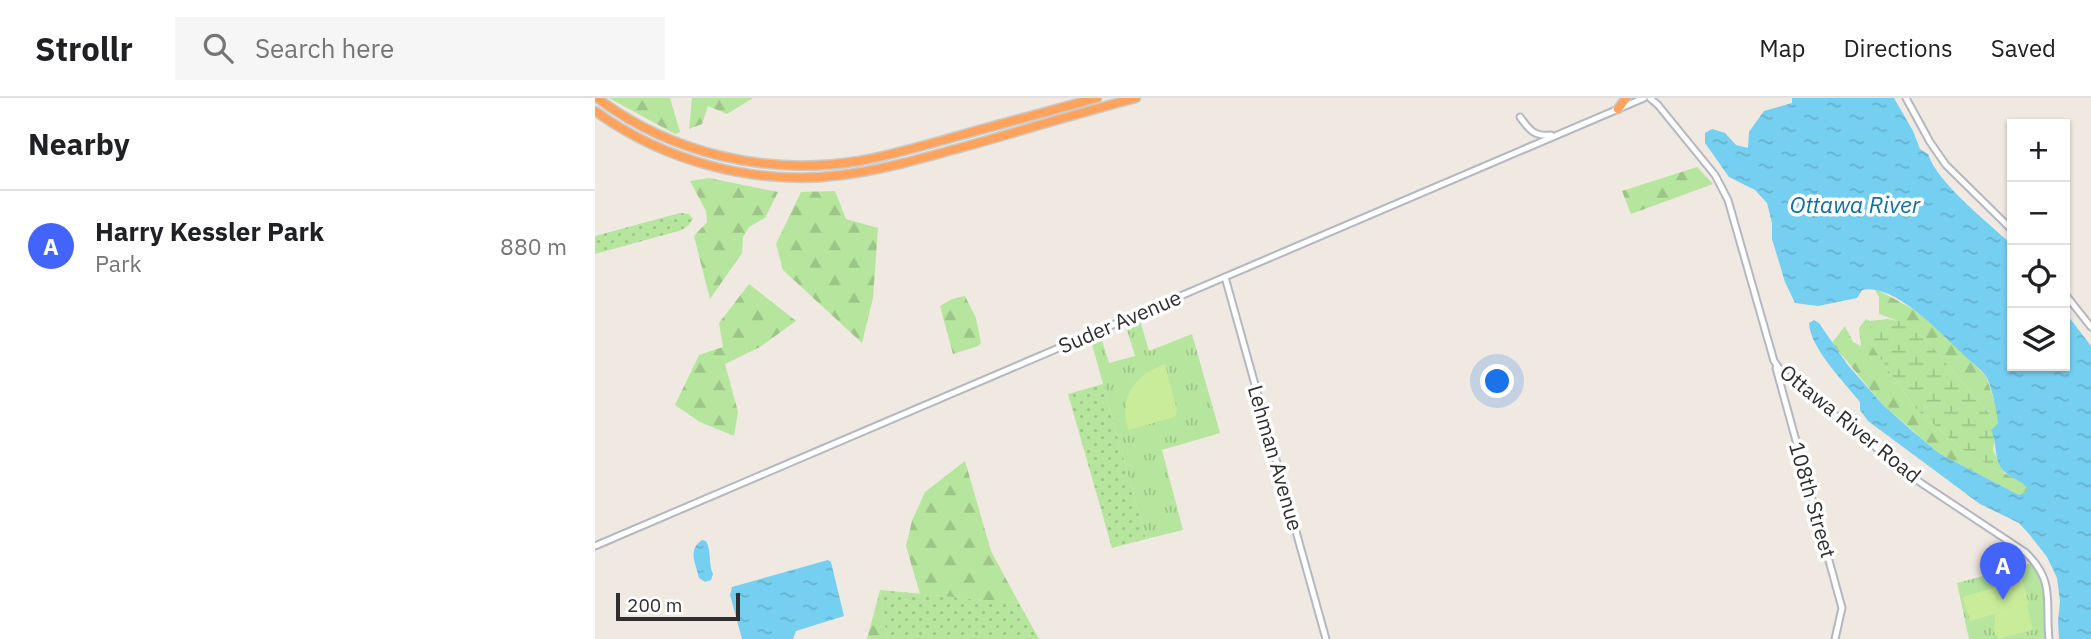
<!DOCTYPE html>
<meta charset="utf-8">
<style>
:root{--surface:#fff;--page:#f6f6f6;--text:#202124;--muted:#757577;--line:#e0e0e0;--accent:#4264fb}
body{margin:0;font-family:"IBM Plex Sans",sans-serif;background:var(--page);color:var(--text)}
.controls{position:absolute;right:21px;top:21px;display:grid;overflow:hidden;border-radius:0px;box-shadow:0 2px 5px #0004}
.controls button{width:63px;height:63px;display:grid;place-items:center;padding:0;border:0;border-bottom:2px solid var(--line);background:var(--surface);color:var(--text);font:35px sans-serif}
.scale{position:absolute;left:21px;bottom:18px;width:124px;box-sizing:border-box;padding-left:7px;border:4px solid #2e2e2e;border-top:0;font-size:19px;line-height:24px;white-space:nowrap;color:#2e2e2e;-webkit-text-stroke:5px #fff;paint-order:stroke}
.you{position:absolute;left:903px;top:284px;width:24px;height:24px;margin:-18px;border:5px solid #fff;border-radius:50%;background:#1a73e8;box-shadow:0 0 0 10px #1a73e833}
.badge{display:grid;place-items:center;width:46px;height:46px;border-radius:50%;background:var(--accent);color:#fff;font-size:23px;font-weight:700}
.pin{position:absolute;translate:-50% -58px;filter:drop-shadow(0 2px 4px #0008)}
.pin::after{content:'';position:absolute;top:37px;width:24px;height:21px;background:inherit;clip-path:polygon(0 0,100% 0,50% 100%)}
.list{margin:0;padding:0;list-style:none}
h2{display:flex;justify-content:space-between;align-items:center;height:91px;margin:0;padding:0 28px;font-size:30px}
h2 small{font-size:23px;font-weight:400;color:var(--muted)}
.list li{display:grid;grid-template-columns:46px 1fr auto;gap:21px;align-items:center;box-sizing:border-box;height:112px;padding:0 28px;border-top:2px solid var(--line)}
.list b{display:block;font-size:26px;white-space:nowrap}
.list p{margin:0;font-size:23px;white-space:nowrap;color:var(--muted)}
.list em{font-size:23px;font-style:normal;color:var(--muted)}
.icon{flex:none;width:38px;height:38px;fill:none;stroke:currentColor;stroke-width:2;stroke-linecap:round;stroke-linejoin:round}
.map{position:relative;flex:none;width:1496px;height:541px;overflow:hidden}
header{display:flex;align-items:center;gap:42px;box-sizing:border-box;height:98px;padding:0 35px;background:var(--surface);border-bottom:2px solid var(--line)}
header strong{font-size:33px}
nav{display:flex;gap:38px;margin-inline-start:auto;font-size:24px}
.search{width:490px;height:63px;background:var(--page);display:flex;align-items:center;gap:18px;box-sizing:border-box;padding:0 24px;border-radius:0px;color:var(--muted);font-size:26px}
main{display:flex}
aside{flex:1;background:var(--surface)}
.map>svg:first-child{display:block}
.grass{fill:url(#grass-dots)}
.forest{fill:url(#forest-firs)}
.wetland{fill:url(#wetland-marsh)}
.park{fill:url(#park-tufts)}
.pitch{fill:#c9ec9a}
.water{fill:url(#water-ripples)}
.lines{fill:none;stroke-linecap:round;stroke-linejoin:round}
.minor-casing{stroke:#b4b7c1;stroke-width:9}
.highway-casing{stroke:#c9c9c9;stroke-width:11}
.minor{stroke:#fff;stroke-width:5}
.highway{stroke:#ffa35c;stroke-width:8}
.labels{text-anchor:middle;stroke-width:7;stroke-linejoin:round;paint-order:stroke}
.street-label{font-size:21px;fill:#2e2e2e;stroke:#fff}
.water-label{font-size:23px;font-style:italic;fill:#0d6fa3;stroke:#fff}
</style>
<header>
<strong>Strollr</strong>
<div class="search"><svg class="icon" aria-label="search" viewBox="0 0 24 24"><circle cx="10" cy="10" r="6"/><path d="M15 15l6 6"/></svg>Search here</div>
<nav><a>Map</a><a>Directions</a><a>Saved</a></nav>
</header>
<main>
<aside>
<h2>Nearby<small></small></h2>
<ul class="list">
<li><span class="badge">A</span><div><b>Harry Kessler Park</b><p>Park</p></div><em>880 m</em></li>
</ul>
</aside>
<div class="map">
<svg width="1496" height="541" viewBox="0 0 1496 541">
<defs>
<pattern id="grass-dots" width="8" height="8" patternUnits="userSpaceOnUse" patternTransform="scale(1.75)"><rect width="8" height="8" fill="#b6e59e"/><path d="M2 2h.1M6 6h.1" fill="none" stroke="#9dc588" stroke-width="1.8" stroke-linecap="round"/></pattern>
<pattern id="forest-firs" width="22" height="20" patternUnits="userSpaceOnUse" patternTransform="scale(1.75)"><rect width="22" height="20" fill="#b6e59e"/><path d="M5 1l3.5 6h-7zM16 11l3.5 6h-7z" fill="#9dc588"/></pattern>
<pattern id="wetland-marsh" width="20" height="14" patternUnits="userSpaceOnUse" patternTransform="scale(1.75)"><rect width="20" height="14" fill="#b6e59e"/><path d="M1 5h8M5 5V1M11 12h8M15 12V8" fill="none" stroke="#9dc588"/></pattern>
<pattern id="park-tufts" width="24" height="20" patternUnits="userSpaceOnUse" patternTransform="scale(1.75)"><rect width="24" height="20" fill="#b6e59e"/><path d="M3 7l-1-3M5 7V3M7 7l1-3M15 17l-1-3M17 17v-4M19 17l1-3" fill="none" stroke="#9dc588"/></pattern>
<pattern id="water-ripples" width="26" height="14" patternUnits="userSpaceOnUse" patternTransform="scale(1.75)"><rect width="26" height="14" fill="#75cff0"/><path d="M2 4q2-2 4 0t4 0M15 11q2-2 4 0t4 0" fill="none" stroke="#66b2ce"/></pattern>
</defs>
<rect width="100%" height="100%" fill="#efe9e1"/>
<g class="grass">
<path d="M 85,115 L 94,116 L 98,121 L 94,127 L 87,132 L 0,156 L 0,138 Z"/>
<path d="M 508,286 L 551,441 L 517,450 L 473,296 Z"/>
<path d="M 285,492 L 424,505 L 444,541 L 292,541 Z"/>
</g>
<g class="forest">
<path d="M 14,0 L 75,0 L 85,34 L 80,36 Z"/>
<path d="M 97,0 L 158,0 L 132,16 L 113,8 L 107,26 L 94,31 Z"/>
<path d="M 1102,69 L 1118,86 L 1036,116 L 1027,93 Z"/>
<path d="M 114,80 L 183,94 L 170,120 L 154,129 L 148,139 L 147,155 L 115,201 L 99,138 L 112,124 L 111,113 L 95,83 Z"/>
<path d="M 240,93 L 251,121 L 283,130 L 278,200 L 267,245 L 188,172 L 181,146 L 206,94 Z"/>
<path d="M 154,186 L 201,223 L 165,249 L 130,266 L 143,314 L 139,338 L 105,324 L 80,307 L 104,257 L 128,249 L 124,225 Z"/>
<path d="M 1279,190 L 1318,211 L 1343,231 L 1391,278 L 1403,314 L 1403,326 L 1334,245 L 1308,225 L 1284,216 L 1284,199 Z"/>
<path d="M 370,198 L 381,220 L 386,245 L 383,248 L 358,256 L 345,208 L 357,201 Z"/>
<path d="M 1271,221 L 1275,223 L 1275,244 L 1289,266 L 1322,312 L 1373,356 L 1430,386 L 1434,393 L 1424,397 L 1345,356 L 1287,306 L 1237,245 L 1250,228 L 1258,244 L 1266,248 L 1264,230 Z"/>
<path d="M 370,363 L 396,453 L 424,505 L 325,496 L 311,448 L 317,423 L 330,394 Z"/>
<path d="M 285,492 L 292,541 L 272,541 Z"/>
</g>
<path class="wetland" d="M 1293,221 L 1308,224 L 1334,245 L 1403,326 L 1398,352 L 1409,375 L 1373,356 L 1322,312 L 1289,266 L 1275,244 L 1275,223 Z"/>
<g class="park">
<path d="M 544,219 L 554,253 L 597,236 L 625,335 L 567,352 L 588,432 L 551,441 L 495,239 L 505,236 L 514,265 L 540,258 L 530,225 Z"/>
<path d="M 1438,465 C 1455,495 1449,509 1451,541 L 1374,541 L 1362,485 Z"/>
</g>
<g class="pitch">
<path d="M 570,266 L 582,312 L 580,319 L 533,332 C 524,298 538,278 570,266 Z"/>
<path d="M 1427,481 L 1434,506 L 1432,507 L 1438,532 L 1404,541 L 1399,534 L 1400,516 L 1375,523 L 1368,499 Z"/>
</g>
<g class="water">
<path d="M 1197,0 L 1299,0 L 1318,33 L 1325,51 L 1333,56 C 1342,85 1394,125 1417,147 L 1417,268 L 1470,268 L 1470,214 L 1496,248 L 1496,541 L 1464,541 L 1463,524 L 1465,503 L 1462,480 L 1452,459 L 1434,436 L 1424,425 L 1385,406 L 1273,323 L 1265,312 L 1265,304 C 1250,285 1215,250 1214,225 L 1219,222 L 1224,225 L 1252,266 L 1287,306 L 1315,331 L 1345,356 L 1424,397 L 1433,393 C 1429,382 1419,383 1411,375 C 1397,363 1403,344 1396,332 L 1403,326 C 1403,316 1396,286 1391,278 C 1386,271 1377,265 1371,259 C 1348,238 1301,185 1267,192 L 1262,200 L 1223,208 L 1200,205 L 1190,184 L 1177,141 L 1177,125 L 1172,105 L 1160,92 L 1134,79 L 1110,45 L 1110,35 L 1117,31 L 1130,35 L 1141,47 L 1153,50 L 1154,34 L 1169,13 L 1197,5 Z"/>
<path d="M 107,442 L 111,443 C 117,454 113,466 118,476 L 116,482 L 110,484 L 104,480 C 101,465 92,452 107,442 Z"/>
<path d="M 233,462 L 236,464 L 249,518 L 201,533 L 198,541 L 147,541 L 135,497 L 137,489 Z"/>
</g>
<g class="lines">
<defs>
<g id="minor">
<path d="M 1055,0 L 1063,7 L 1120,77 L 1133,102 L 1179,263 L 1189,277 L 1326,385 L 1430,454 C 1461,483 1450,504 1454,541"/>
<path d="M 1311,0 L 1335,44 L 1351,67 L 1417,132"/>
<path d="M 925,19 C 934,32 940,39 956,37"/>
<path d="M 630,179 L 731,541"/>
<path d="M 1470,196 L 1496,229"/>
<path d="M 1181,270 L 1247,510 L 1240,541"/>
<path d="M 0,448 L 1049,0"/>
</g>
<g id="highway">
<path d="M 2,0 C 77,56 172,78 264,63 C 298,57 330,47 363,38 C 409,25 455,13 502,0"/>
<path d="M 1023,11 L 1031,0"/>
<path d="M 0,13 C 70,64 161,88 247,77 C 289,72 331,59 372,48 C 428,32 484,15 541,0"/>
</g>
</defs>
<use href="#minor" class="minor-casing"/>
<use href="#highway" class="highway-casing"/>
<use href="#minor" class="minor"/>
<use href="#highway" class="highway"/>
</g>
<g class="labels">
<g class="street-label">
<text transform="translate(525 224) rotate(-23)" y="7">Suder Avenue</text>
<text transform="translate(1255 326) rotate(39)" y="7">Ottawa River Road</text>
<text transform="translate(680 360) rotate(74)" y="7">Lehman Avenue</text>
<text transform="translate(1217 402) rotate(74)" y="7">108th Street</text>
</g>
<g class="water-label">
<text x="1260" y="115">Ottawa River</text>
</g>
</g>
</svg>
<div class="controls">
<button>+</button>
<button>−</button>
<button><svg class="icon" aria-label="locate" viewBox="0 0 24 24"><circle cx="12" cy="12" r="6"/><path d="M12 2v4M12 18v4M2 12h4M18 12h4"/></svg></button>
<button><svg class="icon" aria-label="layers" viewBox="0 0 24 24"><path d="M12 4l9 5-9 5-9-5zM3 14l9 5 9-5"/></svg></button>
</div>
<div class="scale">200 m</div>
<div class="you"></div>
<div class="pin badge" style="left:1408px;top:502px">A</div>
</div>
</main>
